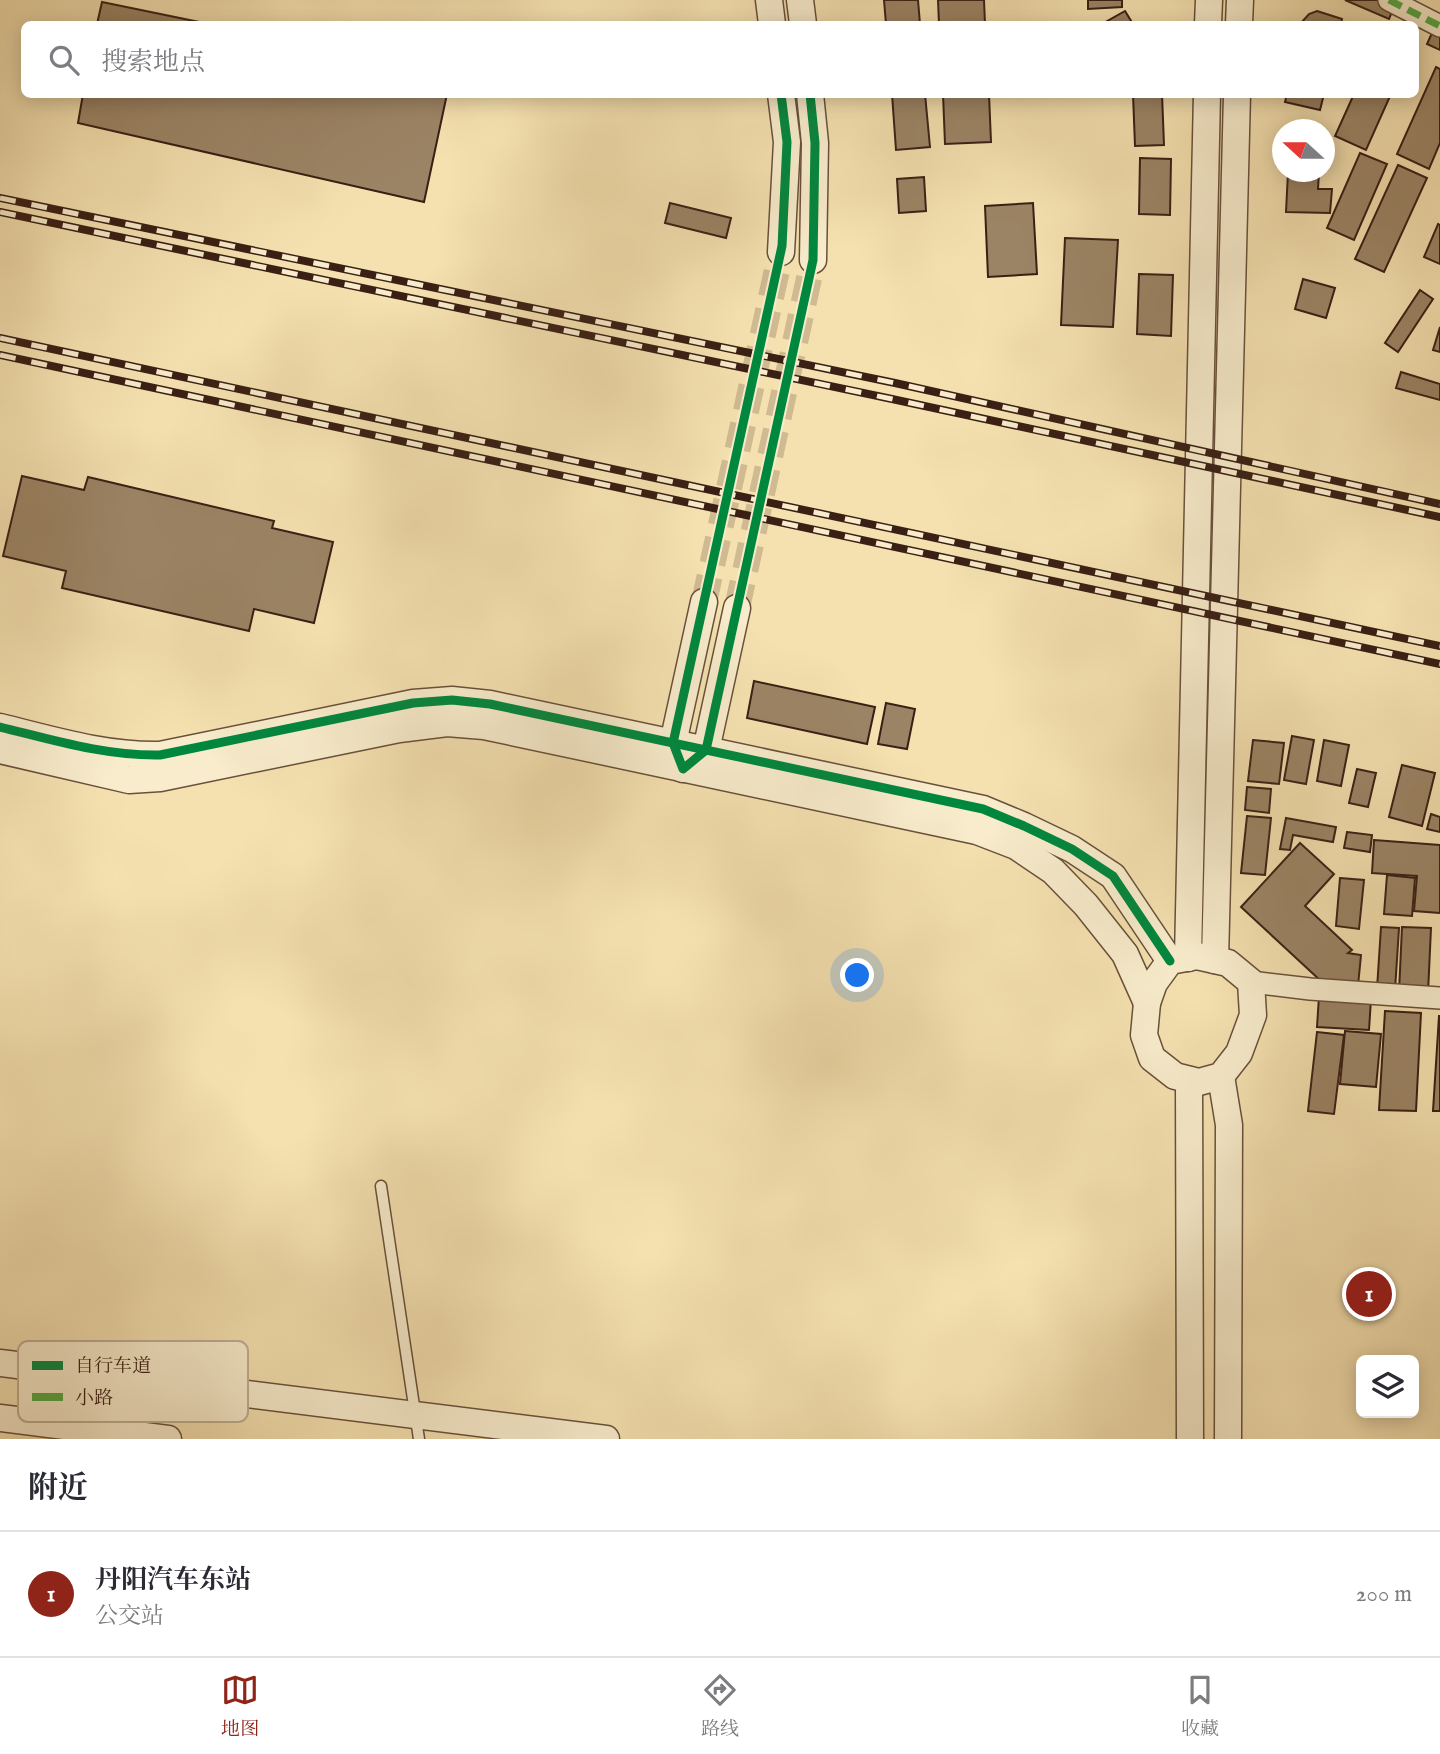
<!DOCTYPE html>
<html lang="zh">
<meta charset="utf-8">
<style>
:root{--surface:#fff;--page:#f2f2f3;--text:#2b2b33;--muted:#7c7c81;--line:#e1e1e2;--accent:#8f2418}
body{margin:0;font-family:"IM FELL English","Noto Serif SC",serif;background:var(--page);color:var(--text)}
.controls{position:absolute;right:21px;bottom:21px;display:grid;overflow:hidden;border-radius:10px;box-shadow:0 4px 18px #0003}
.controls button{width:63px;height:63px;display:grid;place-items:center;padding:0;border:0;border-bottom:2px solid var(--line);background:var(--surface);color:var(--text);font:35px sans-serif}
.compass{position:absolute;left:1272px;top:119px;width:63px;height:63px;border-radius:50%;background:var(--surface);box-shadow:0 4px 18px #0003;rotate:291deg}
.you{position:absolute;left:858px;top:976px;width:24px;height:24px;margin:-18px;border:5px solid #fff;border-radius:50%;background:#1a73e8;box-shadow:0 0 0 10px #1a73e833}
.badge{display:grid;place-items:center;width:46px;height:46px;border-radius:50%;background:var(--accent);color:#fff;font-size:23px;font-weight:700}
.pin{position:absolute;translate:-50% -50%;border:4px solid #fff;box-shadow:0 2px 7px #0006}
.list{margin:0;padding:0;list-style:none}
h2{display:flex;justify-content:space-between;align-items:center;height:91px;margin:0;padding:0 28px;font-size:30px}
h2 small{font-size:23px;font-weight:400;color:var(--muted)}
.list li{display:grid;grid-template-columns:46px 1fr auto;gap:21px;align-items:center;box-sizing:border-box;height:126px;padding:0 28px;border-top:2px solid var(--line)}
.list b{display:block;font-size:26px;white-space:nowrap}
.list p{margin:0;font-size:23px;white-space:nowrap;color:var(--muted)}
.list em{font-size:23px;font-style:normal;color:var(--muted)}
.icon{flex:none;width:38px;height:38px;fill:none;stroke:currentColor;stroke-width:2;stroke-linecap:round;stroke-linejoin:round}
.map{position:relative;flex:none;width:1440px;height:1439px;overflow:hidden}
.search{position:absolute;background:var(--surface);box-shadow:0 4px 18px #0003;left:21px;right:21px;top:21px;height:77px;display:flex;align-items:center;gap:18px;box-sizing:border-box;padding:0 24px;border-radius:10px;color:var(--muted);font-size:26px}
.sheet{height:217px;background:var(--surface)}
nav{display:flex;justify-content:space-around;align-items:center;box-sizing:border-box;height:98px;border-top:2px solid var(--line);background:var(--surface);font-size:19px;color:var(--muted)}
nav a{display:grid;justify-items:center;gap:4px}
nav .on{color:var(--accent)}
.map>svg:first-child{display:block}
.building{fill:#9b8465;stroke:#391f14;stroke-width:2}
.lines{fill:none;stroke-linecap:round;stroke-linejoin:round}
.tertiary-tunnel{stroke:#cfba91;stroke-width:26;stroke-dasharray:26 13;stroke-linecap:butt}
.service-casing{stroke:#68503b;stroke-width:13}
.minor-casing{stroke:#68503b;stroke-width:24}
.tertiary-casing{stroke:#68503b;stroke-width:29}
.service{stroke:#f8eccc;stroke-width:10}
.minor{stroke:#f8eccc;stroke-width:21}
.tertiary{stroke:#f8eccc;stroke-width:26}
.rail-casing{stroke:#391f14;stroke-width:8}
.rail{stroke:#f8eccc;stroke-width:5;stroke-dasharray:16;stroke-linecap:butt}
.quiet{stroke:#55aa42;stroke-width:7;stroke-dasharray:14 7;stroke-linecap:butt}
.cycleway-casing{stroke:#f8eccc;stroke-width:13}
.cycleway{stroke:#00873e;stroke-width:9}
.key{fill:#f8eccc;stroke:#bfae95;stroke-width:2}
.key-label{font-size:19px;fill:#391f14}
</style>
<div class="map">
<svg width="1440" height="1439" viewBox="0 0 1440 1439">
<rect width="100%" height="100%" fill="#f5e1b0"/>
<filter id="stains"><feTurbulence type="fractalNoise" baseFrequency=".00286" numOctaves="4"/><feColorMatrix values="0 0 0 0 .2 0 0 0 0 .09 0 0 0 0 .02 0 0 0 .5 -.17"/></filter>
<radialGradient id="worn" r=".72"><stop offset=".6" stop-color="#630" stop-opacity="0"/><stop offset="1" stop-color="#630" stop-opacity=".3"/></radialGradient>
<g class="building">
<path d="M 884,0 L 918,0 L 920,24 L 886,24 Z"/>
<path d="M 938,0 L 984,0 L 985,24 L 939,24 Z"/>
<path d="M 1088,0 L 1122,0 L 1122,7 L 1088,9 Z"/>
<path d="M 1345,0 L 1397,0 L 1389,19 Z"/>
<path d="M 102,2 L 209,24 L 97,24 Z"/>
<path d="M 1125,11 L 1133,24 L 1102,24 Z"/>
<path d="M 1317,11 L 1342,19 L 1341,24 L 1300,24 L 1309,14 Z"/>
<path d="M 1440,15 L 1440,50 L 1427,44 Z"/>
<path d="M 1436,67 L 1440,69 L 1440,143 L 1429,169 L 1397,154 Z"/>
<path d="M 83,94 L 447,94 L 424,202 L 78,123 Z"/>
<path d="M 892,94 L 925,94 L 930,147 L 896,150 Z"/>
<path d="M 943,94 L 989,94 L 991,142 L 945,144 Z"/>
<path d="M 1133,94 L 1162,94 L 1164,145 L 1135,146 Z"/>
<path d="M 1287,94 L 1324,94 L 1320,110 L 1285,102 Z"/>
<path d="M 1354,94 L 1391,94 L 1366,150 L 1335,136 Z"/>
<path d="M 1360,153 L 1387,164 L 1354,240 L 1327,228 Z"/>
<path d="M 1140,158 L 1171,159 L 1170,215 L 1139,214 Z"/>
<path d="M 1398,165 L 1427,178 L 1384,272 L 1355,259 Z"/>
<path d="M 1288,172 L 1319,172 L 1318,189 L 1332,189 L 1330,213 L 1286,212 Z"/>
<path d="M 924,177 L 926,211 L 899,213 L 897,179 Z"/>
<path d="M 670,203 L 731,218 L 726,238 L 665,223 Z"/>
<path d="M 1033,203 L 1037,274 L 988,277 L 985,206 Z"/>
<path d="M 1438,224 L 1440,225 L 1440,264 L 1424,257 Z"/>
<path d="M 1065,238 L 1118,240 L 1113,327 L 1061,325 Z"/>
<path d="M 1139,274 L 1173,275 L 1171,336 L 1137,334 Z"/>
<path d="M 1303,279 L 1335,288 L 1326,318 L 1295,309 Z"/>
<path d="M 1420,290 L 1433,299 L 1398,352 L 1385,343 Z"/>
<path d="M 1440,327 L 1440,352 L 1433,350 Z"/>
<path d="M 1401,372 L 1440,384 L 1440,400 L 1396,388 Z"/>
<path d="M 22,476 L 84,490 L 88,477 L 274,521 L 272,528 L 333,542 L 314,623 L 254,609 L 249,631 L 62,588 L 66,571 L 3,556 Z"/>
<path d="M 754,681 L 875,707 L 867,744 L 747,718 Z"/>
<path d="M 886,703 L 915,709 L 907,749 L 878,744 Z"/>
<path d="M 1292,736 L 1314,740 L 1306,784 L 1284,780 Z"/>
<path d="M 1253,740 L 1284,743 L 1279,784 L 1248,781 Z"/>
<path d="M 1324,740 L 1349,745 L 1341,786 L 1317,781 Z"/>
<path d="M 1402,765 L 1435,773 L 1422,826 L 1389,817 Z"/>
<path d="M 1357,769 L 1376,773 L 1368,807 L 1349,803 Z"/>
<path d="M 1247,787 L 1271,789 L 1269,813 L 1245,810 Z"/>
<path d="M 1431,814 L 1440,817 L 1440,832 L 1427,829 Z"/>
<path d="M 1247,816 L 1271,818 L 1265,875 L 1241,873 Z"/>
<path d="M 1286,818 L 1336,827 L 1333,842 L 1293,835 L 1290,850 L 1280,849 Z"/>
<path d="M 1347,832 L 1372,835 L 1370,852 L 1344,848 Z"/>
<path d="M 1374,840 L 1440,845 L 1440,913 L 1414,911 L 1417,876 L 1372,873 Z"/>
<path d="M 1300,843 L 1334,874 L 1305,906 L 1352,950 L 1348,953 L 1361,955 L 1358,986 L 1322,982 L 1241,907 Z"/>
<path d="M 1387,875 L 1415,878 L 1412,916 L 1384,914 Z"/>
<path d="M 1340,878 L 1364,880 L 1359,929 L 1336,926 Z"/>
<path d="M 1381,927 L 1399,928 L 1395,990 L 1377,989 Z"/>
<path d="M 1402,927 L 1431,928 L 1428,993 L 1399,992 Z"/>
<path d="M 1319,996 L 1371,999 L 1369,1030 L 1317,1027 Z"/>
<path d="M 1385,1011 L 1421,1013 L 1416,1111 L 1379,1110 Z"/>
<path d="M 1439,1016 L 1440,1016 L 1440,1111 L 1433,1111 Z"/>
<path d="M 1345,1031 L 1381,1034 L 1376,1087 L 1340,1084 Z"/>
<path d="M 1317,1032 L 1344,1035 L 1334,1114 L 1308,1111 Z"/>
</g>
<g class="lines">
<g class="tertiary-tunnel">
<path d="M 704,602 L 781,252"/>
<path d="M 737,608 L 813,260"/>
</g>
<defs>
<path id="service" d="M 381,1186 L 419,1439"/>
<g id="minor">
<path d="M 1389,0 L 1440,26"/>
<path d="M 1251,982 L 1310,989 L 1440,998"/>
</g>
<g id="tertiary">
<path d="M 769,0 L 772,24"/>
<path d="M 800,0 L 803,24"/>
<path d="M 1208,24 L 1209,0"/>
<path d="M 1239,24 L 1240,0"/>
<path d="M 781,94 L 787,142 L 781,252"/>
<path d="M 810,94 L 815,143 L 813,260"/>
<path d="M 704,602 L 673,743 L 683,769 L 706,750 L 737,608"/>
<path d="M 0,727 C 53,740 105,756 160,755 L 413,703 L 452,700 L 490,704 L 983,809 L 1024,826 L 1072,849 L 1113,876 L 1170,961"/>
<path d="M 0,750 L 129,780 L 160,778 L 399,729 L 447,723 L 484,726 L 977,831 L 1016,846 L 1053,871 L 1086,905 L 1125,954 L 1147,1003"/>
<path d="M 1197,956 L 1228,963 L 1251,982 L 1253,1015 L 1239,1053 L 1221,1076 L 1199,1082 L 1175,1076 L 1152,1058 L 1144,1035 L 1147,1003 L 1154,983 L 1170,961 Z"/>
<path d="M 1188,958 L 1207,94"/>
<path d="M 1215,960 L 1237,94"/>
<path d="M 1221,1076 L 1229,1125 L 1228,1439"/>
<path d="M 1189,1080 L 1190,1439"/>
<path d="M 0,1363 L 606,1439"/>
<path d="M 0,1418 L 168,1439"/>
</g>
</defs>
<use href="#service" class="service-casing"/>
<use href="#minor" class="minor-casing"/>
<use href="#tertiary" class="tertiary-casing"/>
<use href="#service" class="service"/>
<use href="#minor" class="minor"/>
<use href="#tertiary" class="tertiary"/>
<defs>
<g id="rail">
<path d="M 0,198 L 895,383 L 1440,504"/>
<path d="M 0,212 L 892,399 L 1440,517"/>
<path d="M 0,338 L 1440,646"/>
<path d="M 0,355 L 1440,664"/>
</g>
</defs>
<use href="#rail" class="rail-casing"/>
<use href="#rail" class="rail"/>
<path class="quiet" d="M 1389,0 L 1440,26"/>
<defs>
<g id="cycleway">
<path d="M 781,94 L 787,142 L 782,246 L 673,743 L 683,769 L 706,750 L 813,260 L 815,143 L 810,94"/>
<path d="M 0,727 C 53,740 105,756 160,755 L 413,703 L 452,700 L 490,704 L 983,809 L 1024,826 L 1072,849 L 1113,876 L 1170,961"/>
</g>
</defs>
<use href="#cycleway" class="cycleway-casing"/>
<use href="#cycleway" class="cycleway"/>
</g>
<rect x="18" y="1341" width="230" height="81" rx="10" class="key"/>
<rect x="32" y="1361" width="31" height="9" fill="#00873e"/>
<rect x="32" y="1393" width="31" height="8" fill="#55aa42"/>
<g class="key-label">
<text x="75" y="1372">自行车道</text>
<text x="75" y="1404">小路</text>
</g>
<rect width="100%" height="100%" filter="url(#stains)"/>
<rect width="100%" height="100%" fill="url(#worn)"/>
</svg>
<div class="controls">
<button><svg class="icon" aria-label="layers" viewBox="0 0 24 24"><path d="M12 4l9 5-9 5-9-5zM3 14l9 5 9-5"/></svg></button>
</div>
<svg class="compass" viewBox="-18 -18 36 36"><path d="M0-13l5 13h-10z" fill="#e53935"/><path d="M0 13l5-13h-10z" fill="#7c7c81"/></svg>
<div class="you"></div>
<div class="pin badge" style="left:1369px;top:1294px">1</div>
<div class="search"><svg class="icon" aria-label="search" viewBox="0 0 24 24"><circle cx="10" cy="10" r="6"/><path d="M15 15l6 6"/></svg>搜索地点</div>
</div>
<section class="sheet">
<h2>附近<small></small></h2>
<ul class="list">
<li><span class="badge">1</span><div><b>丹阳汽车东站</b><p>公交站</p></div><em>200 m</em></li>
</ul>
</section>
<nav>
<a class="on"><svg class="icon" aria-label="map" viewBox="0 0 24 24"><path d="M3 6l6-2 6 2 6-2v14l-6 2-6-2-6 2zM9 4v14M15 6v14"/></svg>地图</a>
<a><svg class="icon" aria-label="directions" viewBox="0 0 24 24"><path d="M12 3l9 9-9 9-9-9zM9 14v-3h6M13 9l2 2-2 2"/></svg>路线</a>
<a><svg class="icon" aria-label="saved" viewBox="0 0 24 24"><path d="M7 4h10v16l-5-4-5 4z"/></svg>收藏</a>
</nav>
